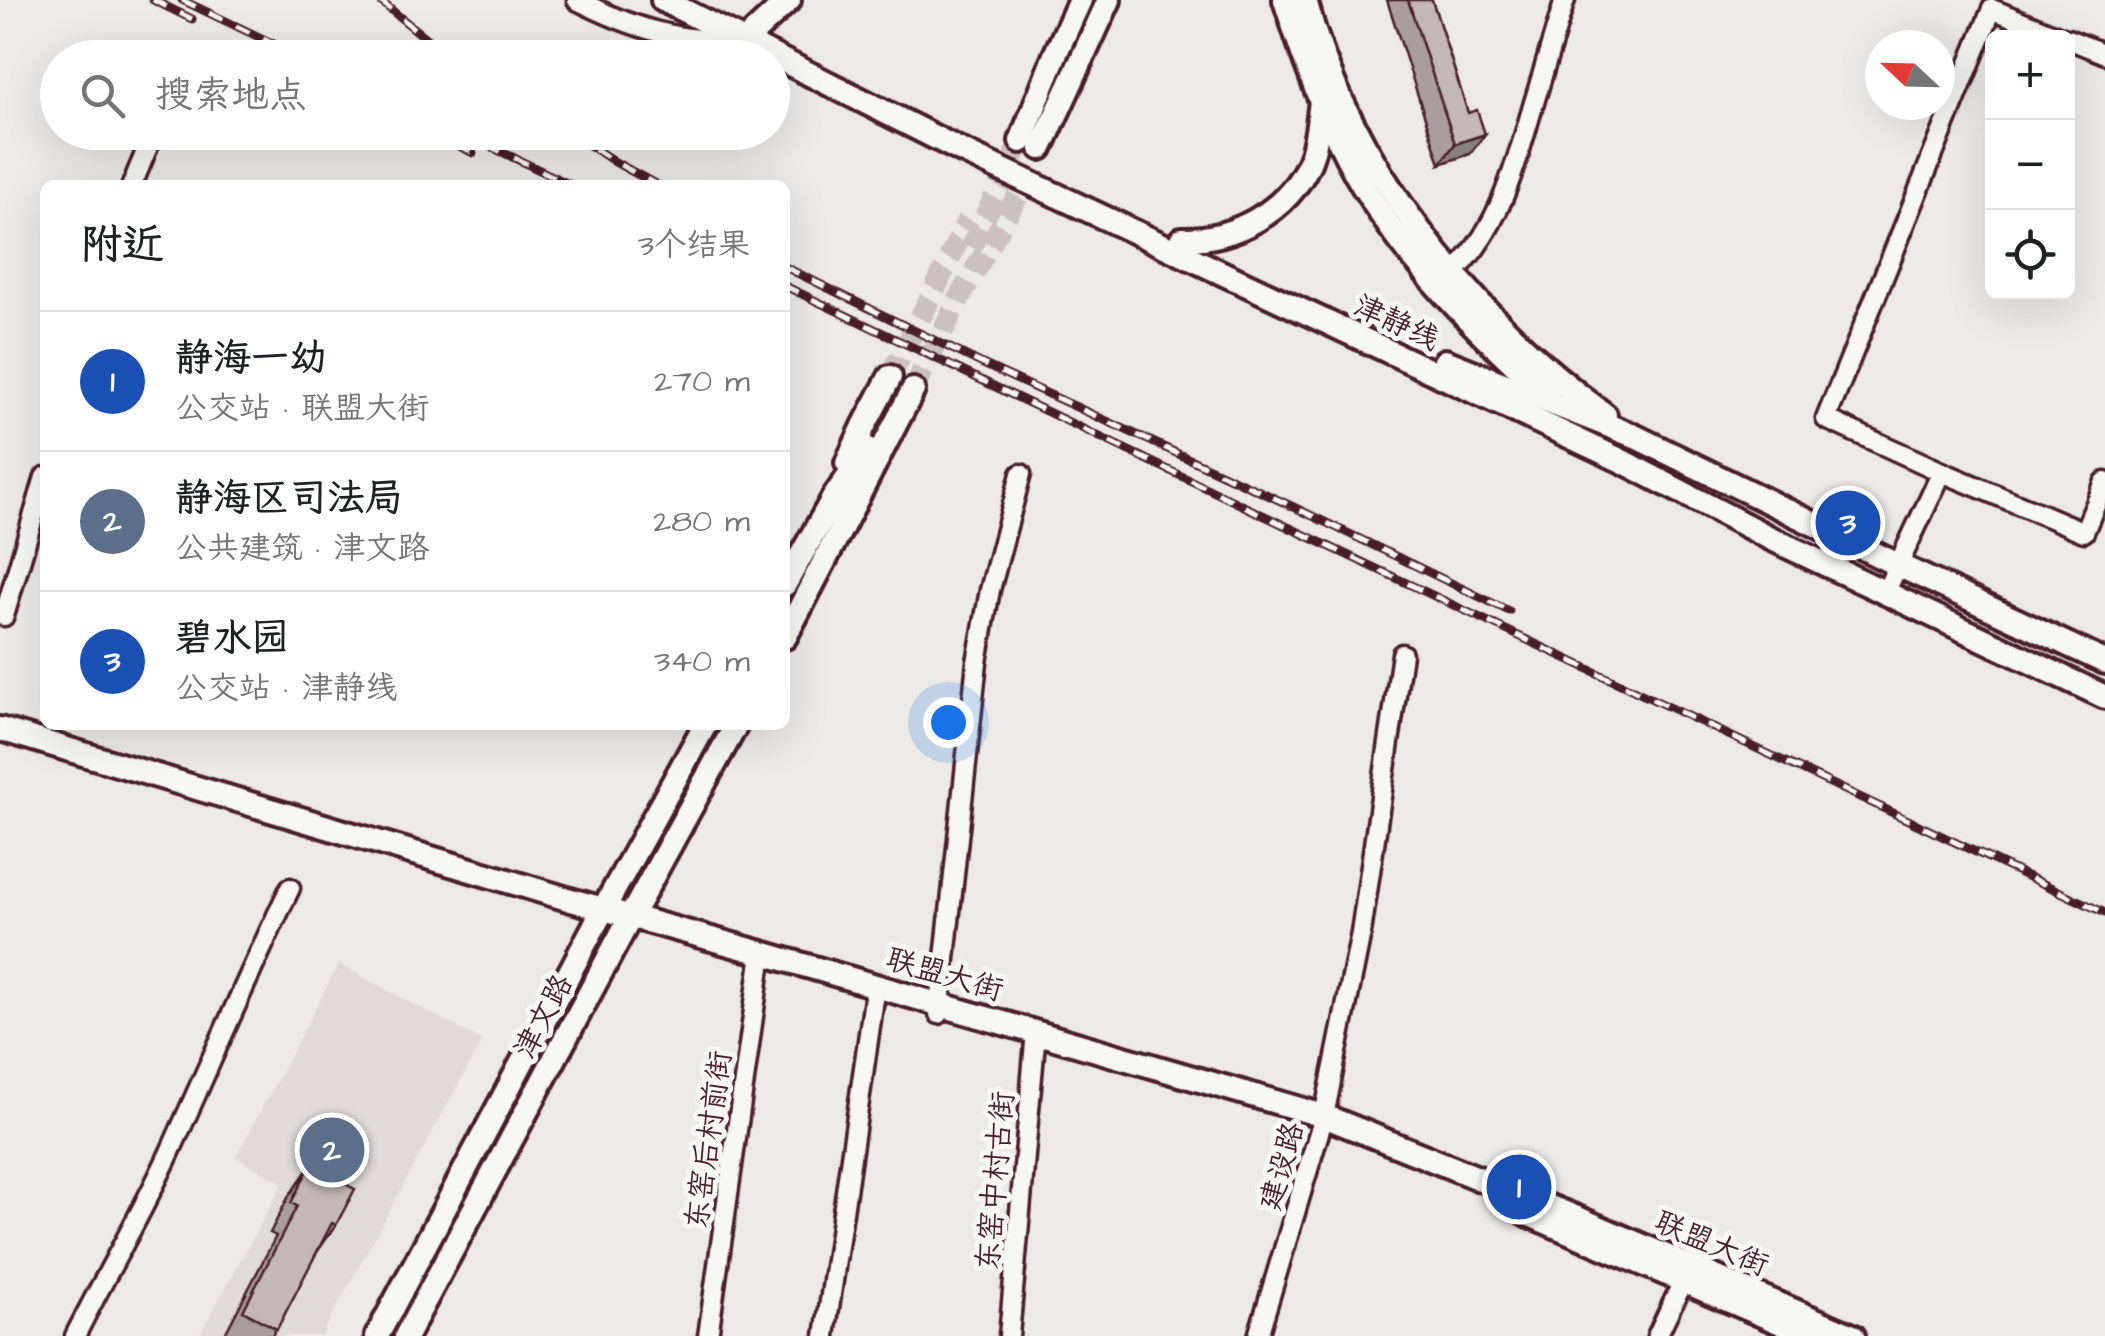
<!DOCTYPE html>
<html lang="zh">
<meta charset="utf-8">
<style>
:root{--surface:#fff;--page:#f6f6f6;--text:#202124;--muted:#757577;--line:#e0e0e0;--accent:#4a1f2b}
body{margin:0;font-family:"Architects Daughter","LXGW WenKai TC",sans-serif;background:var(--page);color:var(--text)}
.controls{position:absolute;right:30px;top:30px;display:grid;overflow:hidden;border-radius:15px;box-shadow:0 10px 40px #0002}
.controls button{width:90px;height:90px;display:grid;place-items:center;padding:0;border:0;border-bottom:2px solid var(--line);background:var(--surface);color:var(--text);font:50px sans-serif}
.compass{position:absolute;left:1865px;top:30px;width:90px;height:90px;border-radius:50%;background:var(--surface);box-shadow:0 10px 40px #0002;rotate:292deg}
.you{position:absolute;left:948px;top:722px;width:35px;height:35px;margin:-25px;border:8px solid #fff;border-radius:50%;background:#1a73e8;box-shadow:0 0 0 15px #1a73e833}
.badge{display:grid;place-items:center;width:65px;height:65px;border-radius:50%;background:var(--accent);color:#fff;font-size:32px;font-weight:700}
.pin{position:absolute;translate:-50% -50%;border:5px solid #fff;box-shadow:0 2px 10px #0006}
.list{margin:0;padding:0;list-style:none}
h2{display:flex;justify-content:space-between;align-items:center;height:130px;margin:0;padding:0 40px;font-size:42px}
h2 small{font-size:32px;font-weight:400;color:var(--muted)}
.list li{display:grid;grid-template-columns:65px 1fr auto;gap:30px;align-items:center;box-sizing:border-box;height:140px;padding:0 40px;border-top:2px solid var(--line)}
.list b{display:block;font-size:38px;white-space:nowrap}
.list p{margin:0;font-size:32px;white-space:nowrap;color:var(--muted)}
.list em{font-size:32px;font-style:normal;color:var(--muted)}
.icon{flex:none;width:55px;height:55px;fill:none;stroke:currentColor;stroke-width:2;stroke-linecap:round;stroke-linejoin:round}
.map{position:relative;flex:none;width:2105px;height:1336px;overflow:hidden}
.search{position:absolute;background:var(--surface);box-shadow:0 10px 40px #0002;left:40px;top:40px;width:750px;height:110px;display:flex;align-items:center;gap:25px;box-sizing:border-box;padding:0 35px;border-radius:55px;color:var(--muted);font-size:38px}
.panel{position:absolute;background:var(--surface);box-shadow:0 10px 40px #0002;left:40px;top:180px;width:750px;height:550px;border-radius:15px}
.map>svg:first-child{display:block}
.built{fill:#e0dad8}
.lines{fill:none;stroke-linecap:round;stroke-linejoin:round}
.major-tunnel{stroke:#ccc1c1;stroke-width:22;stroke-dasharray:22 11;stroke-linecap:butt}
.minor-casing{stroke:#4a1f2b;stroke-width:25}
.major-casing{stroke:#4a1f2b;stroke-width:30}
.minor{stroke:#f6f6f2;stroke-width:18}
.major{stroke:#f6f6f2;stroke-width:22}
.rail-casing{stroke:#4a1f2b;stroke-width:9}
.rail{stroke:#f6f6f2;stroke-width:5;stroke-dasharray:15;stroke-linecap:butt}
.major-bridge-casing{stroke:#4a1f2b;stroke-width:30;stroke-linecap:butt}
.major-bridge{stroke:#f6f6f2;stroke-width:22}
.wall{fill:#a99d9d;stroke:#4a1f2b;stroke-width:2.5}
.shaded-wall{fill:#898080;stroke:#4a1f2b;stroke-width:2.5}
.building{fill:#c4b7b7;stroke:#4a1f2b;stroke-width:2.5}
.labels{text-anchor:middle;stroke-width:10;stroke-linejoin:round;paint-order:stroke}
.street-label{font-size:30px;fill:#4a1f2b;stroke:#f6f6f2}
</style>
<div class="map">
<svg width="2105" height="1336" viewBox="0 0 2105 1336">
<rect width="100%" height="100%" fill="#ece9e6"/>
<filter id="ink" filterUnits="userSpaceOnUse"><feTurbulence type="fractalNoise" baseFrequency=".01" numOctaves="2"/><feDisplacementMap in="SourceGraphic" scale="20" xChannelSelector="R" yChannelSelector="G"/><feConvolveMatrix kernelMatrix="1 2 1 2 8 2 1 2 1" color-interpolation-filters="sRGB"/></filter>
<g filter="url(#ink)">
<path class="built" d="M 339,964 L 482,1041 L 321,1336 L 199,1336 L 283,1183 L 236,1157 Z"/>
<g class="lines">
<g class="major-tunnel">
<path d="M 971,247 L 1021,141"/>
<path d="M 890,377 L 934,291 L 968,219"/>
<path d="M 913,390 L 962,293 L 1019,194 L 1041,148"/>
</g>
<defs>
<g id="minor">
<path d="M 577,0 C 632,28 683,44 744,40"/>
<path d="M 2063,38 L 1992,9 L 1826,419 L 1942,472 L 2084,532 L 2105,482"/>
<path d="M 2068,39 L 2105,54"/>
<path d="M 132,185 L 154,132"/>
<path d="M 1446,279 C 1498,237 1515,166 1533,106 C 1544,70 1554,35 1565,0"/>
<path d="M 1885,593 L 1942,472"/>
<path d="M 4,616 L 45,477"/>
<path d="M 939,1014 L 977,662 L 990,590 L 1021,474"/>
<path d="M 75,1336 C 106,1274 141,1215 170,1152 C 210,1064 248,975 290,888"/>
<path d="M 708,1336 L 762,953"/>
<path d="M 825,1336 L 876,985"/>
<path d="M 1009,1336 L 1036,1031"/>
<path d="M 1258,1336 L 1324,1116 L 1361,933 L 1402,654"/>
<path d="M 1657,1336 L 1687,1273"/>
</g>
<g id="major">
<path d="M 663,0 L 960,150"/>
<path d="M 1285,0 C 1301,49 1317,97 1340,143 C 1387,242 1468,324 1549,396"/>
<path d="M 1305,0 C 1347,163 1471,317 1605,415"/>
<path d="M 746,40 L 789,0"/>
<path d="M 1021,141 L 1055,55 L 1080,0"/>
<path d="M 1041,148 L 1109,0"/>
<path d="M 1056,195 L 1622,461 L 1768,537 L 2105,697"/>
<path d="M 1182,239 C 1234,240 1287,212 1309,163 C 1317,144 1318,122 1321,101"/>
<path d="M 1445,361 L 1632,435 L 1898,565 L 2105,662"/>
<path d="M 847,463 L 864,426 L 890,377"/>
<path d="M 785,584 L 834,497 L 868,449"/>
<path d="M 785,637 L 913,390"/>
<path d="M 0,729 L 571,900 L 762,953 L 1324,1116 L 1582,1220 L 1853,1336"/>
<path d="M 1525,1213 L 1811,1336"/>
<path d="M 377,1336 L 598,919 L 705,725"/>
<path d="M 406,1336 L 631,916 L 736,725"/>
</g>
</defs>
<use href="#minor" class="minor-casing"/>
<use href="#major" class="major-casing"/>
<use href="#minor" class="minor"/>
<use href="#major" class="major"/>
<defs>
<g id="rail">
<path d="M 153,0 L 192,19"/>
<path d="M 182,0 L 303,58"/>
<path d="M 379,0 L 450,58"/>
<path d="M 431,132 L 473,153"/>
<path d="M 460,132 L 571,185"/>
<path d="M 570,132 L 615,162 L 657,185"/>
<path d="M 785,267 L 987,366 L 1296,508 L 1509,611"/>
<path d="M 785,286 L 1250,509 L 2105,913"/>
</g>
</defs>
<use href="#rail" class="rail-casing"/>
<use href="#rail" class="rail"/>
<defs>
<path id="major-bridge" d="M 960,150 L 1056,195"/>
</defs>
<use href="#major-bridge" class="major-bridge-casing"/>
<use href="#major-bridge" class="major-bridge"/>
</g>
<g class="wall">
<path d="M 1387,0 L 1432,0 L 1468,113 L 1485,134 L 1470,154 L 1440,164 Z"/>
<path d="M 310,1166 L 336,1225 L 315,1255 L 272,1336 L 224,1336 L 276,1236 L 270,1233 L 289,1196 Z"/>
</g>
<path class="shaded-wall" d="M 1485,134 L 1470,154 L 1440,164 L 1455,144 Z"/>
<g class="building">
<path d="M 1408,0 L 1432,0 L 1468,113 L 1477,110 L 1485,134 L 1455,144 Z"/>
<path d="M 310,1166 L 355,1189 L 336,1225 L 332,1223 L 277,1329 L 243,1311 L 297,1206 L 291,1203 Z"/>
</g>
</g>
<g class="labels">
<g class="street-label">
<text transform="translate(1397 322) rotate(25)" y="10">津静线</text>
<text transform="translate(945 974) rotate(16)" y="10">联盟大街</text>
<text transform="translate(543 1016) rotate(-62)" y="10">津文路</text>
<text transform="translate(708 1140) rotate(-82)" y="10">东窑后村前街</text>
<text transform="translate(1281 1166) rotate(-74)" y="10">建设路</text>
<text transform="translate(995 1181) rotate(-85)" y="10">东窑中村古街</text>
<text transform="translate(1712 1243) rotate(23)" y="10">联盟大街</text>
</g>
</g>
</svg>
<div class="controls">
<button>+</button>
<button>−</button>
<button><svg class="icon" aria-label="locate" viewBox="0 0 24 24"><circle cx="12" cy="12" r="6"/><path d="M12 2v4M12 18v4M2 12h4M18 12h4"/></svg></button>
</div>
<svg class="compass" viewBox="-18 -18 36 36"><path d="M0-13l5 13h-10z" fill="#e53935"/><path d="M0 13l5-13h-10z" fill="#757577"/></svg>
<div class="you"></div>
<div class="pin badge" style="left:1519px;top:1187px;background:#1a4fb4">1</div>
<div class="pin badge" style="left:332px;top:1150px;background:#5c6f8a">2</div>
<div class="pin badge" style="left:1848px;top:523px;background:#1a4fb4">3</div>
<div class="search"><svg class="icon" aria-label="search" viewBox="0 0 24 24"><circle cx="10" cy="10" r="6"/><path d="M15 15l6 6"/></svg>搜索地点</div>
<section class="panel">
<h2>附近<small>3个结果</small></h2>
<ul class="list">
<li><span class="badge" style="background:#1a4fb4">1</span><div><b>静海一幼</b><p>公交站 · 联盟大街</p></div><em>270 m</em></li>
<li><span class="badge" style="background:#5c6f8a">2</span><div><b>静海区司法局</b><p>公共建筑 · 津文路</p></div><em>280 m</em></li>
<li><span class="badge" style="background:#1a4fb4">3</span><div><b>碧水园</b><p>公交站 · 津静线</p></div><em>340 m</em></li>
</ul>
</section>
</div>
